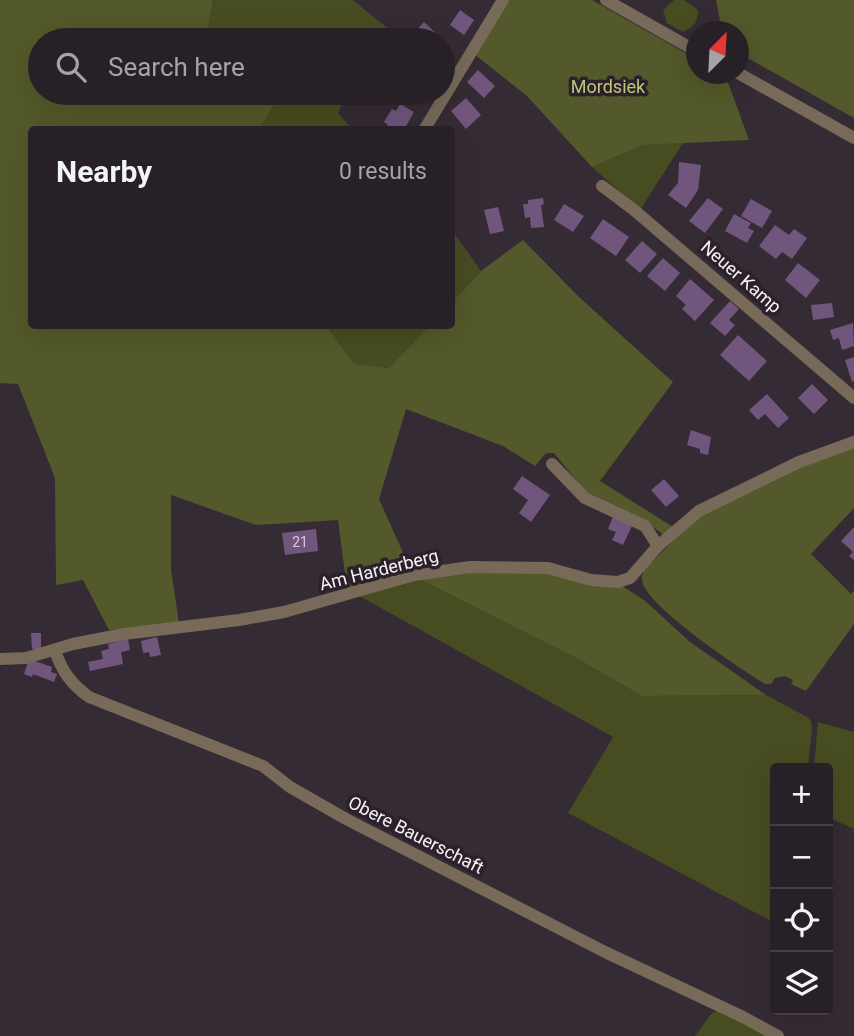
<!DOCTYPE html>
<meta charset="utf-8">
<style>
:root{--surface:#282027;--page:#342d33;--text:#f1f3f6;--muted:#a5a3a7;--line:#443e44}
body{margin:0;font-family:Roboto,sans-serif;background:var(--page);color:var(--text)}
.controls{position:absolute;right:21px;bottom:21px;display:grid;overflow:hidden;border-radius:7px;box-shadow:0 7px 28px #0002}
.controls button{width:63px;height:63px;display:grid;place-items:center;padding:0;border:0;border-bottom:2px solid var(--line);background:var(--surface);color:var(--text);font:35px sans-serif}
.compass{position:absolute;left:686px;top:21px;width:63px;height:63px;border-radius:50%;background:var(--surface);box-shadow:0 7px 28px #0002;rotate:24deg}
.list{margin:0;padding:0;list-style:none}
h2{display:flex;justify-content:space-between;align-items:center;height:91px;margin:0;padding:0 28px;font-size:30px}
h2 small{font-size:23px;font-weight:400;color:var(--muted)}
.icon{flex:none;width:38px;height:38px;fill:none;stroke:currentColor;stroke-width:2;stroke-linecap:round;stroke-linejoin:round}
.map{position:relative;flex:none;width:854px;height:1036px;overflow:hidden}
.search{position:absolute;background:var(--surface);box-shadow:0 7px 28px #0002;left:28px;top:28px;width:427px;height:77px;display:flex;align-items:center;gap:18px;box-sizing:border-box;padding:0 24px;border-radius:38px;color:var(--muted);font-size:26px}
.panel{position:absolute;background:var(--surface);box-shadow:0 7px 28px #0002;left:28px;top:126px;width:427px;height:203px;border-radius:7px}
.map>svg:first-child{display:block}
.green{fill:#474c21}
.forest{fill:#53592a}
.building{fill:#70567d}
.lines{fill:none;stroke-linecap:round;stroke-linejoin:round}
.minor{stroke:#776a59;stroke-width:12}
.labels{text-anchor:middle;stroke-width:7;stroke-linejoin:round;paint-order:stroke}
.number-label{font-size:14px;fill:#d5cad8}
.park-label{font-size:18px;fill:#bec77c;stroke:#2b212a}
.street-label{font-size:18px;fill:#f7f0f6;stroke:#2b212a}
</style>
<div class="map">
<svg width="854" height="1036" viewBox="0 0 854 1036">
<rect width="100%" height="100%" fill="#352b34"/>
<g class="green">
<path d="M 213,0 L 353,0 L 402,40 L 206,40 Z"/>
<path d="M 674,0 L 684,0 L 698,10 C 698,22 694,27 683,32 L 667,23 L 663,10 Z"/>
<path d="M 257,93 L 347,93 L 338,113 L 352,129 L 259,129 L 275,104 Z"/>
<path d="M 683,143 L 640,210 L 592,167 L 643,145 Z"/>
<path d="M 452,230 L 481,271 L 452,302 Z"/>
<path d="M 327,326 L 429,326 L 389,368 L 354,364 Z"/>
<path d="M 414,575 L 574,657 L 642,696 L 766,695 L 807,717 L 811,721 L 812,727 L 808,768 L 775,768 L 775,923 L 568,813 L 613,737 L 347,589 Z"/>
<path d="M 818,722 L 854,732 L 854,829 L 828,817 L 828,768 L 814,768 Z"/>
<path d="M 718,1011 L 769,1036 L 695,1036 L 712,1013 Z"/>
</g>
<g class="forest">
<path d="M 0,0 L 213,0 L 206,40 L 40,40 L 40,93 L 257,93 L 275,104 L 259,129 L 32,130 L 32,326 L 327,326 L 354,364 L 389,368 L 429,326 L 452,326 L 452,302 L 481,271 L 523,240 L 579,297 L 673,382 L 600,481 L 673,527 L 664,535 L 642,519 L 585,491 L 554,453 L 546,453 L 535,466 L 503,446 L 406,409 L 379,499 L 413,575 L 548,568 L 622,586 L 644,600 L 690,642 L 766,695 L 642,696 L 574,657 L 414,576 L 347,589 L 338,520 L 256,525 L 171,495 L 171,570 L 179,623 L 109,630 L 83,580 L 56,585 L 55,478 L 18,384 L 0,383 Z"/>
<path d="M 508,0 L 592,0 L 696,59 L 696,74 L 725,74 L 749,140 L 643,145 L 592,167 L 527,96 L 474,54 Z"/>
<path d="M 716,0 L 854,0 L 854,118 L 739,53 L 738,32 L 722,31 Z"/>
<path d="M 854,447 L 854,508 L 811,554 L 851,594 L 854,591 L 854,624 L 806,691 L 791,684 L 793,680 L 785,676 L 775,678 L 771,684 L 765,684 C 741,669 645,606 642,580 C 641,574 645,570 648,566 L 701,513 L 801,465 Z"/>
</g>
<g class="building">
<path d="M 460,10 L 474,20 L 464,35 L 450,25 Z"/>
<path d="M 424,22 L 443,40 L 414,40 L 410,37 Z"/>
<path d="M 478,70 L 495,86 L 484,98 L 467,82 Z"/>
<path d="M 466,98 L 481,115 L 466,129 L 451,111 Z"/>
<path d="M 400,104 L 414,112 L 404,130 L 385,130 L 388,125 L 384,122 L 392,109 L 396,111 Z"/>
<path d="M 679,162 L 701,165 L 698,190 L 686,208 L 668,195 L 678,183 Z"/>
<path d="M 543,198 L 544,204 L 541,205 L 544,227 L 531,228 L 530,217 L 525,218 L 523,204 L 528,204 L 528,200 Z"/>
<path d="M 708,198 L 723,209 L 705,233 L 689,221 Z"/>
<path d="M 751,199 L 772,211 L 762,228 L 741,216 Z"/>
<path d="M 564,204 L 584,216 L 573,232 L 554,220 Z"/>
<path d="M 498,207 L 504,231 L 490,234 L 484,210 Z"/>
<path d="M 734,214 L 751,223 L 748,228 L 754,231 L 747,243 L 725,231 Z"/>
<path d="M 603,219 L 629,237 L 616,256 L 590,238 Z"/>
<path d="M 775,225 L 789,235 L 794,229 L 807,238 L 792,259 L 782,252 L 776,259 L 759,246 Z"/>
<path d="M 642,241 L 657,254 L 640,273 L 625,260 Z"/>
<path d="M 663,258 L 680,273 L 665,291 L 647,276 Z"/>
<path d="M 798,263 L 820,280 L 806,298 L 785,280 Z"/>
<path d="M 690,279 L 714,300 L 695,321 L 682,309 L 686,305 L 676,296 Z"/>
<path d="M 730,301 L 739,309 L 729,320 L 735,325 L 725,336 L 710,323 Z"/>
<path d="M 832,303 L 834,317 L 813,320 L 811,305 Z"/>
<path d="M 853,323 L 854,346 L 842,350 L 839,338 L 833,340 L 830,330 Z"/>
<path d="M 738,335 L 767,361 L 749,381 L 720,355 Z"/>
<path d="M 854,357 L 854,381 L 852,382 L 845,360 Z"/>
<path d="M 812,384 L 828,400 L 814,414 L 798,398 Z"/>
<path d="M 767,394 L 789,418 L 778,428 L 765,414 L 758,420 L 749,410 Z"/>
<path d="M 691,430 L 711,437 L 708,455 L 700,453 L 700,449 L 687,445 Z"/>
<path d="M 522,476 L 550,495 L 531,522 L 519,513 L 528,500 L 513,489 Z"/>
<path d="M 664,479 L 679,496 L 666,507 L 651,490 Z"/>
<path d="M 613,517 L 632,526 L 623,545 L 612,540 L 616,532 L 608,529 Z"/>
<path d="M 854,527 L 854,560 L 849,556 L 853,552 L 841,541 Z"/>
<path d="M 316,529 L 318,551 L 285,555 L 282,533 Z"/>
<path d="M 31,633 L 41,633 L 41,649 L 32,649 Z"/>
<path d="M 157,637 L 161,655 L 150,657 L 149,652 L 143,653 L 141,641 Z"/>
<path d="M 128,639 L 130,650 L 121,652 L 123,664 L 90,671 L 88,662 L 103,659 L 101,651 L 109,649 L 108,644 Z"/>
<path d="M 29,659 L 52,667 L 51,672 L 57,674 L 54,682 L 33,674 L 32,677 L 24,674 Z"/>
</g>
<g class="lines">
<g class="minor">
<path d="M 606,0 L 696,51"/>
<path d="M 738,73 L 854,138"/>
<path d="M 424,130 L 503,0"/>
<path d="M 602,186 L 634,210 L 854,398"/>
<path d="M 552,464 L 585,498 L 645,526 L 658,546"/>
<path d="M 55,651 C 62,671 71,684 89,697 L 263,766 L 290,787 L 346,819 L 605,952 L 743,1017 L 778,1036"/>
<path d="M 0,659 L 26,658 L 73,644 L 124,634 L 239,620 L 284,612 L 414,575 L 470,567 L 548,568 L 591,580 L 618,582 L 630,578 L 658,546 L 699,511 L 799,462 L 854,442"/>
</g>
</g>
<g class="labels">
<g class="number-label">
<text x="300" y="547">21</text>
</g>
<g class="park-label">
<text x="608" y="93">Mordsiek</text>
</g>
<g class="street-label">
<text transform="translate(741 277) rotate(41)" y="6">Neuer Kamp</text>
<text transform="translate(379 570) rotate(-14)" y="6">Am Harderberg</text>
<text transform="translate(416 835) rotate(27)" y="6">Obere Bauerschaft</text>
</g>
</g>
</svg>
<div class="controls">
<button>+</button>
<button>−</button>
<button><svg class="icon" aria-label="locate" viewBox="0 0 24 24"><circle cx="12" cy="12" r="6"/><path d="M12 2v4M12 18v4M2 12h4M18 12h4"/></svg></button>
<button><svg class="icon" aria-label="layers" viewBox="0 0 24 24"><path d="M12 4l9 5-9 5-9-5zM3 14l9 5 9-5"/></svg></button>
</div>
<svg class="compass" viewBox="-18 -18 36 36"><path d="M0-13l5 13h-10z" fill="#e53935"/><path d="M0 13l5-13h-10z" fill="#a5a3a7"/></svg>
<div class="search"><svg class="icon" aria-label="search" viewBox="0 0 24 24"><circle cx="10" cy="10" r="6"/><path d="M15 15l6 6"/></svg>Search here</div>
<section class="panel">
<h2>Nearby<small>0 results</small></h2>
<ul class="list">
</ul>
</section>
</div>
